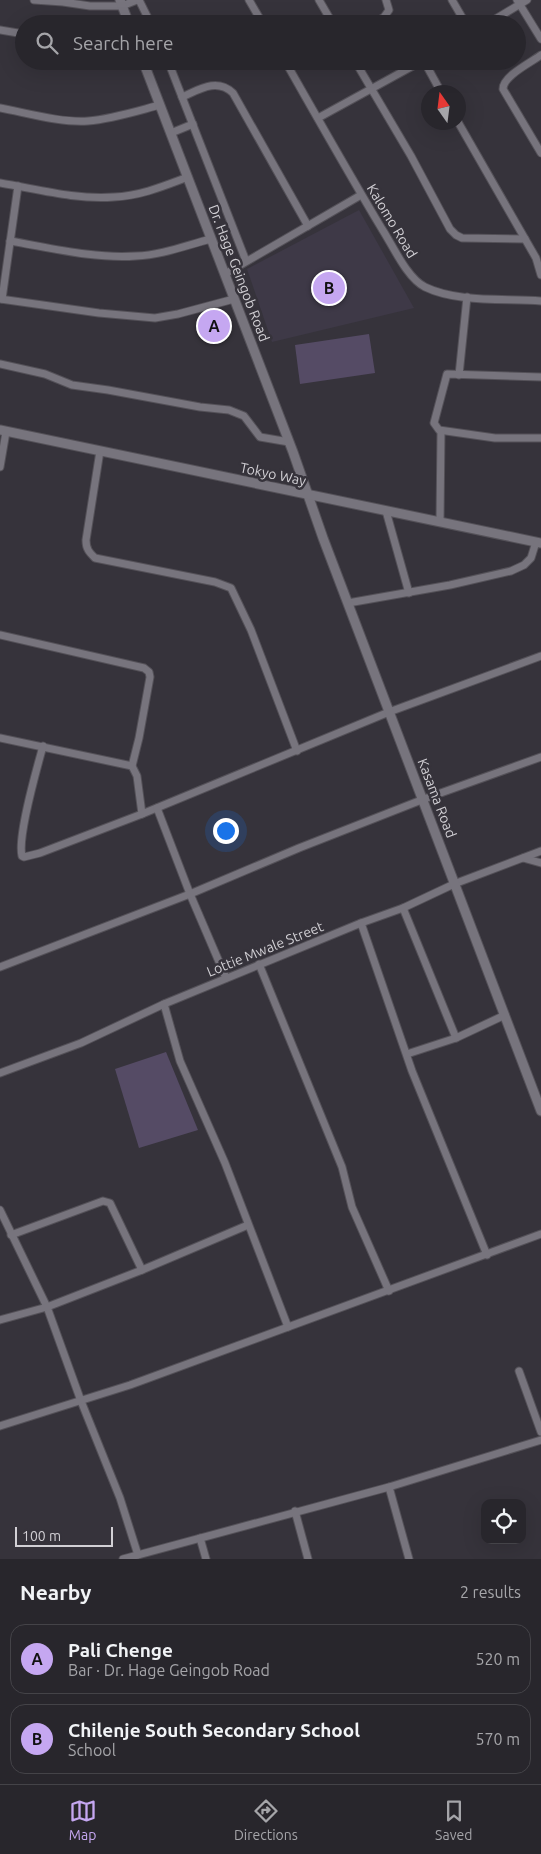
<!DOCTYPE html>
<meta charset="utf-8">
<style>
:root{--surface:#28262c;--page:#343238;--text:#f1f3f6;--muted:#a5a5a9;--line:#444348;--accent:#c5a7f1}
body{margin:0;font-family:Ubuntu,sans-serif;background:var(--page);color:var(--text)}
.controls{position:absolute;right:15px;bottom:15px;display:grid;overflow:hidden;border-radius:10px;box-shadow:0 5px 20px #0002}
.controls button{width:45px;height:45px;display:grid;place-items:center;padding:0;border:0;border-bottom:1px solid var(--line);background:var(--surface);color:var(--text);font:25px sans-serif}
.compass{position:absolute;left:421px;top:85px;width:45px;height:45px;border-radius:50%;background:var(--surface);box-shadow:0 5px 20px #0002;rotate:346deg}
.scale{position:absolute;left:15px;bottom:12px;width:98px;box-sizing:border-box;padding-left:5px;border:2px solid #d2d0d5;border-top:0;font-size:14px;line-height:18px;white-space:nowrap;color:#d2d0d5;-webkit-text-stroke:4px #36333b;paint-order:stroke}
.you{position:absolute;left:225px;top:830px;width:18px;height:18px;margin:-12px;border:4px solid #fff;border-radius:50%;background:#1a73e8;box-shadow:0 0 0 8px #1a73e833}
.badge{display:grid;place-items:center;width:32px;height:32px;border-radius:50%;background:var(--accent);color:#111;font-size:16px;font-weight:700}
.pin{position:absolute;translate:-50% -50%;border:2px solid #fff;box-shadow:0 1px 5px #0006}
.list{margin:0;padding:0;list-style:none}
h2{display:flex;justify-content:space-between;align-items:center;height:65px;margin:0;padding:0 20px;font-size:21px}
h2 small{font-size:16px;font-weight:400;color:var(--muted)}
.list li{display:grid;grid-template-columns:32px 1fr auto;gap:15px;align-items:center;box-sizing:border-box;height:70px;margin:0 10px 10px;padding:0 10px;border:1px solid var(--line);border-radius:15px}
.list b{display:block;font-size:19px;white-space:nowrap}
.list p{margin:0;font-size:16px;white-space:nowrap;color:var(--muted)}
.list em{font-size:16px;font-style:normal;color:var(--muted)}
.icon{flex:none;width:28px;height:28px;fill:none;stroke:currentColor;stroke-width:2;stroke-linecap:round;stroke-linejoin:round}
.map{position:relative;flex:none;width:541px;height:1559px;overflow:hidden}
.search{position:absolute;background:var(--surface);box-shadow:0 5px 20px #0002;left:15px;right:15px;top:15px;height:55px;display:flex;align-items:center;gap:12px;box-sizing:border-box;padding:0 18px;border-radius:28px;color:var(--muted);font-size:19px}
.sheet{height:225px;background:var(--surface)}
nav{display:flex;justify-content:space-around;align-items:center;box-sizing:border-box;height:70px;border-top:1px solid var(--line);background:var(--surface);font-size:14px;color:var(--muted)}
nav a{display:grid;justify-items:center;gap:2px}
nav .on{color:var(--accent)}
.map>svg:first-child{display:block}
.built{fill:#3e3947}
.green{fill:#554b65}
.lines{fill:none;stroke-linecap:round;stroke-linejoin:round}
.street-casing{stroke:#545158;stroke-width:9}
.secondary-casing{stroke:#545158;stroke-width:11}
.street{stroke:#77747d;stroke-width:7}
.secondary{stroke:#77747d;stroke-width:9}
.labels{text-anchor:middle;stroke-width:5;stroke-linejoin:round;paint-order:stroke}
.street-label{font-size:14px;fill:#d2d0d5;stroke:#36333b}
</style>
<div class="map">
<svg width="541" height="1559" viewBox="0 0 541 1559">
<rect width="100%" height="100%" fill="#36333b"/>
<path class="built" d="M 359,210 L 414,308 L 272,342 L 247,269 Z"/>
<g class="green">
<path d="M 369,334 L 375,373 L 300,384 L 295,345 Z"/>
<path d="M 166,1052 L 198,1130 L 139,1148 L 115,1069 Z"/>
</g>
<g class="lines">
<defs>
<g id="street">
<path d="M 34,0 L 63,2 L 90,6 L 122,6 L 137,0"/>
<path d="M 139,0 L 151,24"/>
<path d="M 249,0 L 263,24"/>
<path d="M 319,0 L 333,24"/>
<path d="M 452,0 L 466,24"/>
<path d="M 517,0 L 541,39"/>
<path d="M 374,24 L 384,17 L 389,10 L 386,0"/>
<path d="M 487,24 L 527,0"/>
<path d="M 0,30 L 24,34"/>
<path d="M 541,55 C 530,63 503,76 503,89 L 541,153"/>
<path d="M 168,61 L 246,261"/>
<path d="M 285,61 C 317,117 349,174 382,229 C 393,246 407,278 425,287 C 458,303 505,298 541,301"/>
<path d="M 355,61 L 411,156 L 450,229 L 456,235 L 462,238 L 525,239"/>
<path d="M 424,61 L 441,92"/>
<path d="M 182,97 C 200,89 217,78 233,93 L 308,226"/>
<path d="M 0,108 C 27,113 61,123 88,121 C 112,119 137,111 160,105"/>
<path d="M 318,118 L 422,61"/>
<path d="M 458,122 L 536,258 L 541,275"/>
<path d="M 171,133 L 193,124"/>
<path d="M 0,183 C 37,189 76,200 114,197 C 140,196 164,186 188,177"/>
<path d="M 10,241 C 51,248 95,259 136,256 C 162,255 187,245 211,239"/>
<path d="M 225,274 L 361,195"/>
<path d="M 0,299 L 99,313 L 155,318 L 178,314 L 234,299"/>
<path d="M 2,299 L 18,186"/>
<path d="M 0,364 L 45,374 L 72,385 L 108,390 L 200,407 L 229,410 L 244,416 L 260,437 L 289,442"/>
<path d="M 459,375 L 467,297"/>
<path d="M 541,377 L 447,374 L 434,423 L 439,430 L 495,438 L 541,438"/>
<path d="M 100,451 L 86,540 C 86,549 89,552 95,558 L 215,582 L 231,588 L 251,630 L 297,751"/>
<path d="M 0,467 L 6,432"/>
<path d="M 386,511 L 409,593"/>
<path d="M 440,521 L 441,431"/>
<path d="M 348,603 L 450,585 L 511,571 L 524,565 L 531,558 L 536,542"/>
<path d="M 0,635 L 144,668 L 149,672 L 150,677 L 139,738 L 132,766 L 137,776 L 142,814"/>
<path d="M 0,738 L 132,766"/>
<path d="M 43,746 C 37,768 17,837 22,856 L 24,857 L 40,853 L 142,814 L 389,712 L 541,656"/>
<path d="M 157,808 L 190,894 L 226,978"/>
<path d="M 523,858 L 541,863"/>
<path d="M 403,908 L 456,1038"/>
<path d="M 361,923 L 412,1071 L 487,1255"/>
<path d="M 259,964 L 342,1167 L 352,1207 L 389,1291"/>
<path d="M 0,967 L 190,894 L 299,848 L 424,799 L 541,757"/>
<path d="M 164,1004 L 180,1061 L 225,1163 L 288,1327"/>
<path d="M 407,1054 L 456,1038 L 505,1015"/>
<path d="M 0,1073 L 81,1043 L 164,1004 L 361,923 L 403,908 L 454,884 L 541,851"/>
<path d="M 0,1210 L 47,1307 L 81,1401 L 120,1498 L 138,1555"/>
<path d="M 11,1235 L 103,1201 L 110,1203 L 142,1270"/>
<path d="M 0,1320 L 47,1307 L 142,1270 L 248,1225"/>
<path d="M 519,1371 L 541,1432"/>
<path d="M 0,1426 L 130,1385 L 541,1234"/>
<path d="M 389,1487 L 409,1559"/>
<path d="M 295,1511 L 308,1559"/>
<path d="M 200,1538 L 206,1559"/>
<path d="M 123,1559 L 389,1487 L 541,1440"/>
</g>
<g id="secondary">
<path d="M 120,0 L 129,24"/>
<path d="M 143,61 L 293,452 L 323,538 L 541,1111"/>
<path d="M 0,430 L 541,543"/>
</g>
</defs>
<use href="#street" class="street-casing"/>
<use href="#secondary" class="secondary-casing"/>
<use href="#street" class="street"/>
<use href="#secondary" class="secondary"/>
</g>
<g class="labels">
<g class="street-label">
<text transform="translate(392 221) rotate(59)" y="5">Kalomo Road</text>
<text transform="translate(239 273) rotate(69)" y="5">Dr. Hage Geingob Road</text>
<text transform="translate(273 474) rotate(12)" y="5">Tokyo Way</text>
<text transform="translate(437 798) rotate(69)" y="5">Kasama Road</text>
<text transform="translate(265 949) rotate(-22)" y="5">Lottie Mwale Street</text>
</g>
</g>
</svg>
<div class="controls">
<button><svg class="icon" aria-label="locate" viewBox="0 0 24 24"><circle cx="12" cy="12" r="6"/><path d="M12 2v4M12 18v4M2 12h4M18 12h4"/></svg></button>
</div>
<svg class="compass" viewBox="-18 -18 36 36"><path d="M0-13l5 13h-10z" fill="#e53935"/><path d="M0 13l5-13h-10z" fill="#a5a5a9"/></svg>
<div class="scale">100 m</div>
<div class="you"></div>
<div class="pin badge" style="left:214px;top:326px">A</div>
<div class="pin badge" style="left:329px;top:288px">B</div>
<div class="search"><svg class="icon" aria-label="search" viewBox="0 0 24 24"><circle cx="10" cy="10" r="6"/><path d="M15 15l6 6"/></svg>Search here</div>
</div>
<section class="sheet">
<h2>Nearby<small>2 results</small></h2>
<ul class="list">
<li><span class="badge">A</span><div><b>Pali Chenge</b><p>Bar · Dr. Hage Geingob Road</p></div><em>520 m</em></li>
<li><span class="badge">B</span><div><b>Chilenje South Secondary School</b><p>School</p></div><em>570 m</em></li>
</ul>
</section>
<nav>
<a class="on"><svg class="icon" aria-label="map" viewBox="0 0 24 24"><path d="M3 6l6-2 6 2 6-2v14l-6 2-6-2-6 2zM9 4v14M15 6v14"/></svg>Map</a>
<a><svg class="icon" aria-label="directions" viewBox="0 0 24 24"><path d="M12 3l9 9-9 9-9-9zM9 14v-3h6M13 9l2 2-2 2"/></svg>Directions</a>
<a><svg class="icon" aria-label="saved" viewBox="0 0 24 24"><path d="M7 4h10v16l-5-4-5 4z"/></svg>Saved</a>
</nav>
